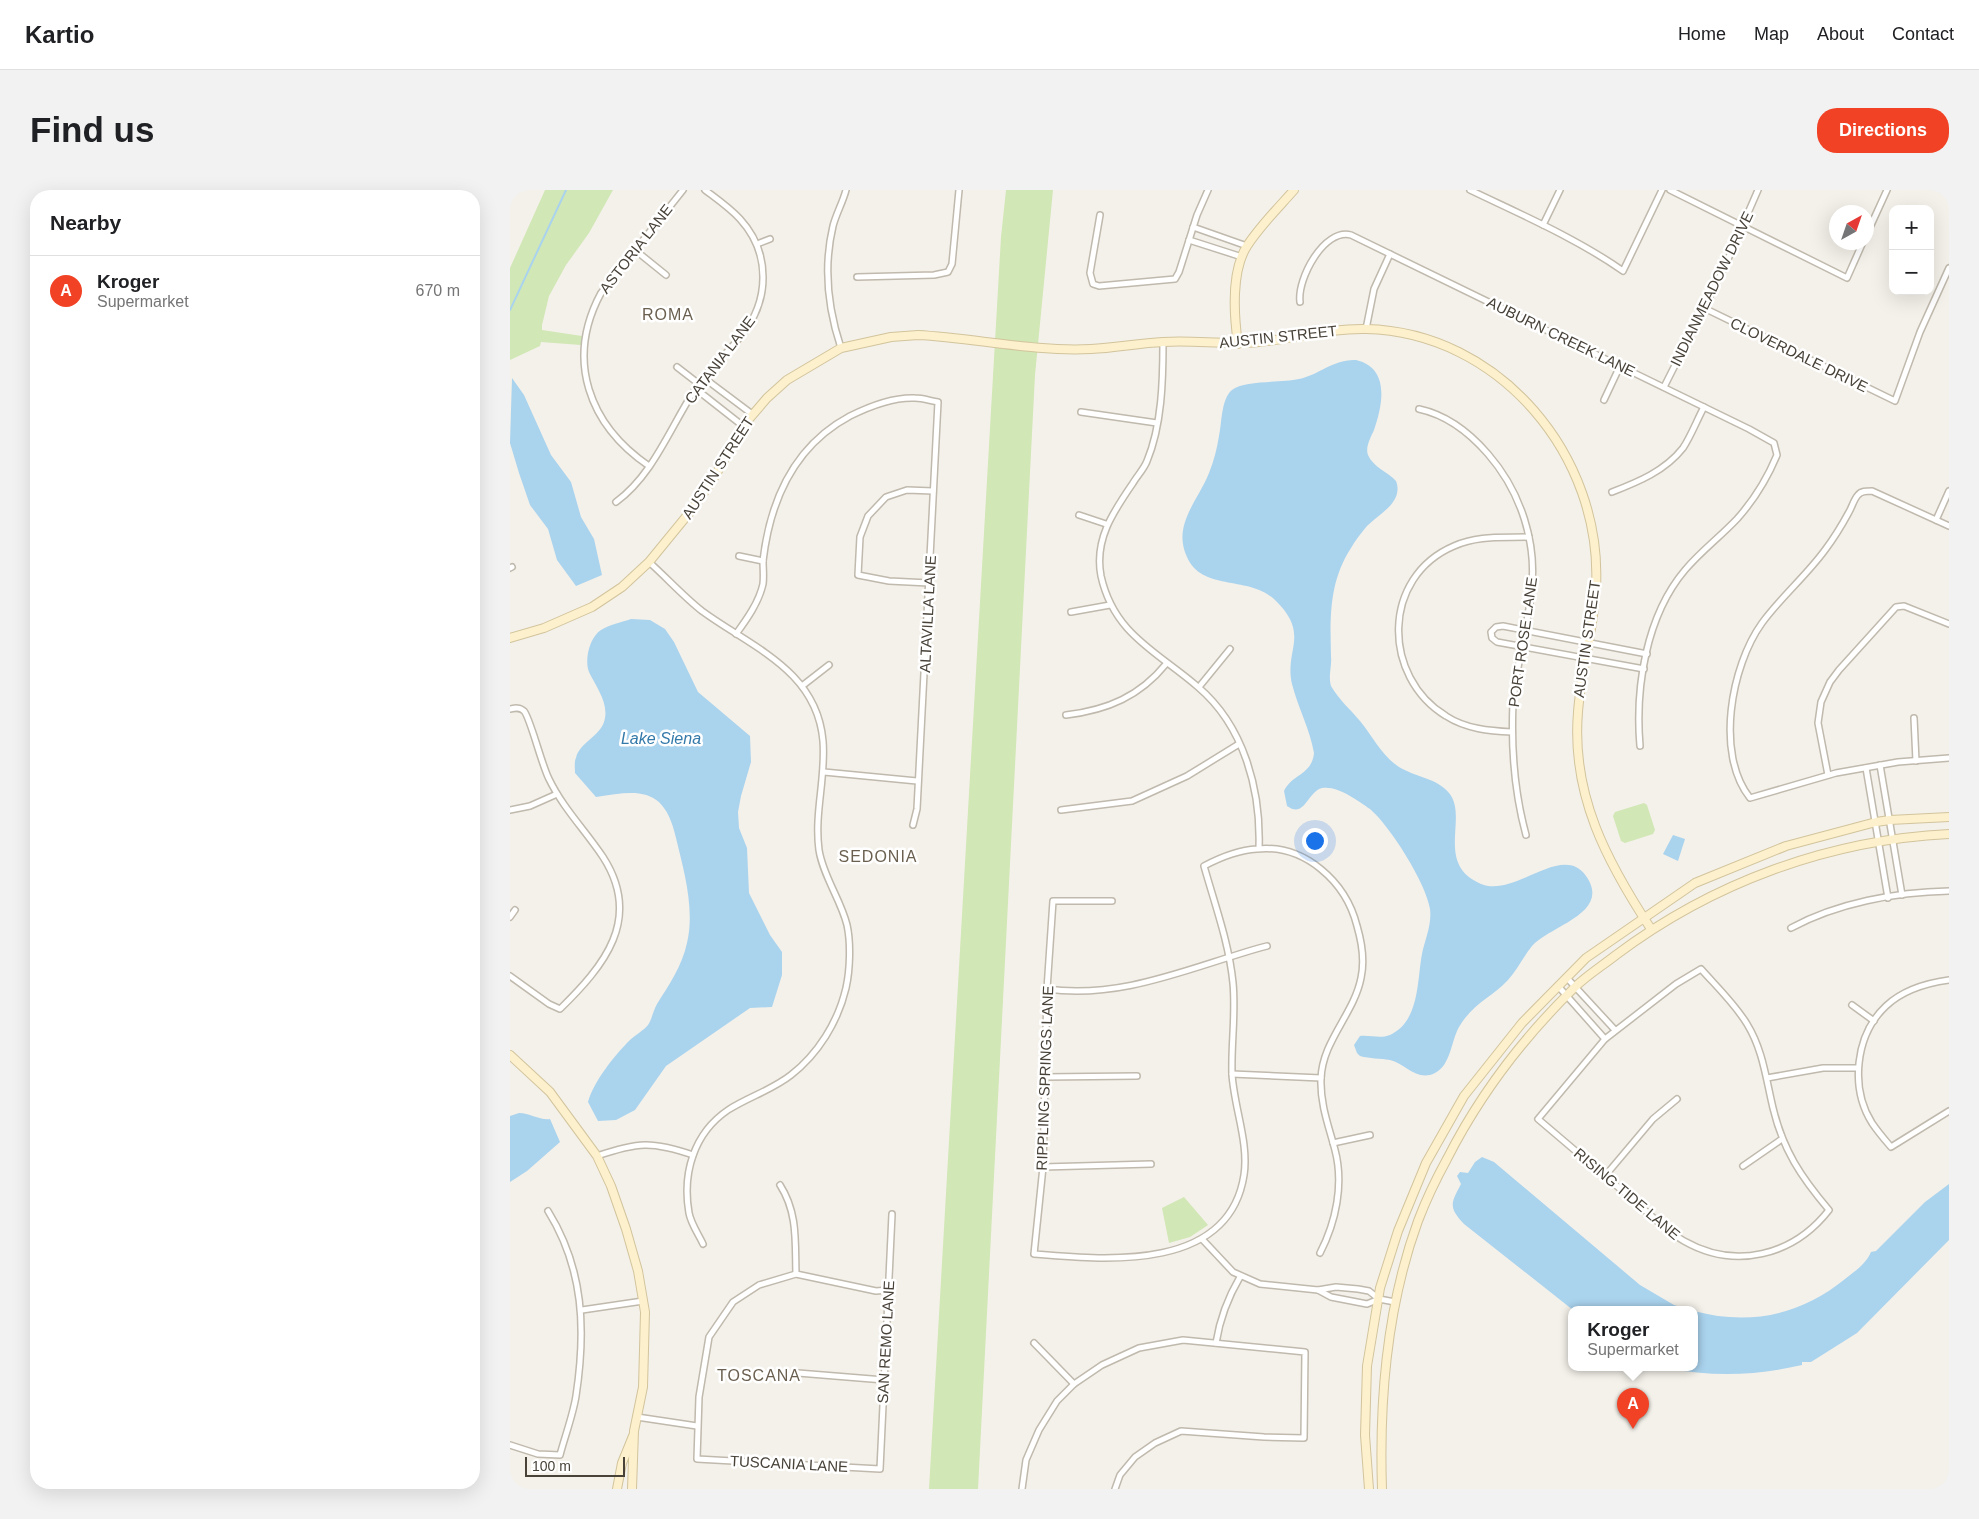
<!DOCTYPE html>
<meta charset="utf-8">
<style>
:root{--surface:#fff;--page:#f2f2f2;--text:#202124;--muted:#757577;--line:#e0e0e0;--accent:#f14225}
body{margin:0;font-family:Helvetica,sans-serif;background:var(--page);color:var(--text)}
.controls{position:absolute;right:15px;top:15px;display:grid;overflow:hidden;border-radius:10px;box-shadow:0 5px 20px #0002}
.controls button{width:45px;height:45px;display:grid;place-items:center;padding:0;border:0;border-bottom:1px solid var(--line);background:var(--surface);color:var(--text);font:25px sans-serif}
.compass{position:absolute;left:1319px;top:15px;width:45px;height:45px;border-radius:50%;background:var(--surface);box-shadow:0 5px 20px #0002;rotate:40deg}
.scale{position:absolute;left:15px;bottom:12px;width:100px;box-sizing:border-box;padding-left:5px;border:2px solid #484239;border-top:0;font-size:14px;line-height:18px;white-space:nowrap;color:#484239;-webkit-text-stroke:4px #fff;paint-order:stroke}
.you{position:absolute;left:804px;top:650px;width:18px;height:18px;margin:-12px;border:4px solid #fff;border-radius:50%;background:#1a73e8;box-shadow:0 0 0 8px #1a73e833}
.badge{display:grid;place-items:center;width:32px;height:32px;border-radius:50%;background:var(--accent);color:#fff;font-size:16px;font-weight:700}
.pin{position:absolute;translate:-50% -41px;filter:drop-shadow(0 1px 2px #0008)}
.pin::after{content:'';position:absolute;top:26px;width:18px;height:15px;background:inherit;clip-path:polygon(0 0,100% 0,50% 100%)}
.popup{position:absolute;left:1058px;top:1116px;width:130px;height:65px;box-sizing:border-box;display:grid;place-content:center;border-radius:10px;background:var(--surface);filter:drop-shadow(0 1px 4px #0005);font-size:16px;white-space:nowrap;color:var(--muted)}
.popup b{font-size:19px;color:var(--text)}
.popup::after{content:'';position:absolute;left:50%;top:100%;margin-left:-10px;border:10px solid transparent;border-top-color:var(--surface)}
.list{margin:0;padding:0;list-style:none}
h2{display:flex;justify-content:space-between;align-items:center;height:65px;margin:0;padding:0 20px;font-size:21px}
h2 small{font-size:16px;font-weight:400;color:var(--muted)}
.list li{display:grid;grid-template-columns:32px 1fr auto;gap:15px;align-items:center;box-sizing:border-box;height:70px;padding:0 20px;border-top:1px solid var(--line)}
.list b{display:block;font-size:19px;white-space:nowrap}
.list p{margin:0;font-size:16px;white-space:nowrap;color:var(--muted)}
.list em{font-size:16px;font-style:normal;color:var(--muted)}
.map{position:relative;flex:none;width:1439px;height:1299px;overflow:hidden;border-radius:20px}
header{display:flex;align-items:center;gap:30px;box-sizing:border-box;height:70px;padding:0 25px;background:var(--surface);border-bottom:1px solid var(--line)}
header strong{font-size:24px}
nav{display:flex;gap:28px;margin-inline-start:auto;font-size:18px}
.intro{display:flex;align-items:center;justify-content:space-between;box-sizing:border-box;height:120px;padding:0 30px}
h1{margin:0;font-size:35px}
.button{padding:12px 22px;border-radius:20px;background:var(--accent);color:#fff;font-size:18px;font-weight:700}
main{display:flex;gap:30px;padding:0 30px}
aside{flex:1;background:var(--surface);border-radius:20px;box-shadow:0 5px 20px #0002}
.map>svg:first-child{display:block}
.green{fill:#d1e7b5}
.water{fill:#aad3ee}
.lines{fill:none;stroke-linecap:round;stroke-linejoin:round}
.stream{stroke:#aad3ee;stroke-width:2}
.street-casing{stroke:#c0b9ad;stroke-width:8}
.secondary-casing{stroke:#d2c49c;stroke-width:10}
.street{stroke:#fff;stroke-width:5}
.secondary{stroke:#fcf0cd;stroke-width:8}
.labels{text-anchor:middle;stroke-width:5;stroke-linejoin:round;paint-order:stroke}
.street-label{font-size:15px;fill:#484239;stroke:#fff}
.neighbourhood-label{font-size:16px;letter-spacing:1px;fill:#6b6050;stroke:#fff}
.water-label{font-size:16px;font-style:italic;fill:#3379a9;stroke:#fff}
</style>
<header>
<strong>Kartio</strong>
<nav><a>Home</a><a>Map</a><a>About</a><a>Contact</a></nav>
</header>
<div class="intro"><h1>Find us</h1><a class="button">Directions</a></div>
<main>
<aside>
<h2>Nearby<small></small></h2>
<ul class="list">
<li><span class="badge">A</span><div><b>Kroger</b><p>Supermarket</p></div><em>670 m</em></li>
</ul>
</aside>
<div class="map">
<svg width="1439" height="1299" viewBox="0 0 1439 1299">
<rect width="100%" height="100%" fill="#f4f1ea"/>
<g class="green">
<path d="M 35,0 L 103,0 L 79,43 L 56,75 L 39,106 L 32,135 L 32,140 L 72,146 L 71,155 L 31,152 L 30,156 L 0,170 L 0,78 Z"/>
<path d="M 496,0 L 543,0 L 525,185 L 468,1299 L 419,1299 L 491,47 Z"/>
<path d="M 1134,613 L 1137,615 L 1145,640 L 1143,644 L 1115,653 L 1111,651 L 1103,626 L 1105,622 Z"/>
<path d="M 674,1007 L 698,1035 L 680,1047 L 659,1053 L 652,1018 Z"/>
</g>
<g class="water">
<path d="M 846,170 C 880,178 873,214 864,240 C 861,247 855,257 858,265 C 863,277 878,282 886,291 C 894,312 869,324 857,336 C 851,343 845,351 841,358 C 819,392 820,427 821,466 C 822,477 818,485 821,496 C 829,510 841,520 850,531 C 863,547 872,566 889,577 C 905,587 927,588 939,603 C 959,627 924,674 971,694 C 1005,708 1052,652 1076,686 C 1102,723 1041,735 1022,756 C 1013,767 1007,780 998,790 C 980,809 964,812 949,837 C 941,851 941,875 925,883 C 907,892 896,874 880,870 C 870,868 860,869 850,866 L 847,863 L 844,855 L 850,846 C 861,845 870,849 880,845 C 910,831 907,790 912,764 C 915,749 922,735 920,719 C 916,693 880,636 860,619 C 849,611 827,595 812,598 C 797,602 795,629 777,616 L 774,601 C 782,584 802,585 804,563 C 800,539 788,518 782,494 C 774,459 801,445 765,410 C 740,385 692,402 677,367 C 662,335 688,311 699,283 C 704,271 707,258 709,246 C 712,233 711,209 722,200 C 734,190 772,193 789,189 C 809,185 823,169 846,170 Z"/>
<path d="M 2,188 L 14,205 L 41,265 L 61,292 L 71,327 L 84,349 L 92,385 L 66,396 L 47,370 L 38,339 L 20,315 L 9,283 L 0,253 Z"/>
<path d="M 121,429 L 140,430 L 155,439 L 164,452 L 188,502 L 240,546 L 241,572 L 231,606 L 228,622 L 229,638 L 237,658 L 239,703 L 260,745 L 272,762 L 272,785 L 262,817 L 240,818 L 156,876 L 125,920 L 106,930 L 88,931 L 78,912 C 84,891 104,866 120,850 C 125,845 133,841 138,835 C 142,829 143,821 147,814 C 159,795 172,776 177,753 C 185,719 174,681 166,648 C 155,598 131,599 86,607 L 65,583 C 65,578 64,572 66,568 C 69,553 89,547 94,532 C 100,514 86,497 79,482 C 74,469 80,447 91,440 C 99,435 112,432 121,429 Z"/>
<path d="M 1163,645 L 1175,649 L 1168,671 L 1153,664 Z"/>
<path d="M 9,923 C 20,923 31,931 40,929 L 50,952 L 17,981 L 0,992 L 0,926 Z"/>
<path d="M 972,967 L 984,972 L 1130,1095 L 1164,1115 L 1180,1120 L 1063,1120 L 954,1034 C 938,1017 941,1013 951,994 L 947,986 L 950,982 L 958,983 L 965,972 Z"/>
<path d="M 1439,994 L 1439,1050 L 1347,1143 L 1301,1172 L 1292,1172 L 1292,1175 C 1244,1186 1203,1187 1156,1178 L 1184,1178 L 1184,1121 C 1239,1136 1291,1125 1335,1089 C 1345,1081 1356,1074 1361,1062 L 1366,1061 L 1415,1012 Z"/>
</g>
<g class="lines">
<path class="stream" d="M 0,120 L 56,0"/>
<defs>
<g id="street">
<path d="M 960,0 C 1012,25 1066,48 1113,81 L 1152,0"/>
<path d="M 1160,0 L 1337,88 L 1353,52"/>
<path d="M 590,25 L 580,83 L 583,94 L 589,96 L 665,89 L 669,82 L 687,25 L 698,0"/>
<path d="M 1033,35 L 1050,0"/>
<path d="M 683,37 L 737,56"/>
<path d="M 1356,46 L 1377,0"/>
<path d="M 679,50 L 732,67"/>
<path d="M 247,54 L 260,49"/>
<path d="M 125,60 L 156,85"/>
<path d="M 347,87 L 424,85 L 438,82 L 442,74 L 449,0"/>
<path d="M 790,112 C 787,89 814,38 841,45 L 1239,239 L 1264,253 L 1267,265 C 1257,289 1244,310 1227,329 C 1210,347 1191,361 1175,380 C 1136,426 1125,498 1130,556"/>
<path d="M 1194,118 L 1385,211 L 1410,142 L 1439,78"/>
<path d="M 856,139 L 864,99 L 880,64"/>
<path d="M 653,152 C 653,190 652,235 637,271 C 634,279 627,286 623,293 C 603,322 584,350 591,386 C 604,445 648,462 688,497 C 734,536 751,600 749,658"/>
<path d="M 331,158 C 318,119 313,78 323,36 C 326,24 333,12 336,0"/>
<path d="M 167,177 L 189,194 L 191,203 L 233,236"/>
<path d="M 189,194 L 198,191 L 242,224"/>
<path d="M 1154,197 L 1215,76 L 1248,0"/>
<path d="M 1094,210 L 1110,176"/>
<path d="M 909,219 C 937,225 959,242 978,264 C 1011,302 1028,354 1021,404 C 1017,441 1006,476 1003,513 C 1001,558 1004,601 1016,645"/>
<path d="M 571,222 L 647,233"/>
<path d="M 139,276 C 79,235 55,170 91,103 L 173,0"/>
<path d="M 1102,302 C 1128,292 1155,281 1173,258 C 1181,246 1187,230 1194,217"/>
<path d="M 106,312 C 143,285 160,238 184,201 C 197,180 216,165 231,146 C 260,111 261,63 230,29 C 220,18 207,9 195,0"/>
<path d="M 569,325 L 596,334"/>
<path d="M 1426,330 L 1439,301"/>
<path d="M 1439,336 L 1362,301 C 1356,301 1351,301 1348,305 C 1344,309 1342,317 1339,322 C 1332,335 1324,348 1315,360 C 1296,386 1271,407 1252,433 C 1221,476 1205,564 1240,608 L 1326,583 L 1388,572 L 1439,568"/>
<path d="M 229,366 L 253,371"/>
<path d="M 139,372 C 157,388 173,406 192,421 C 241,457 307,480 313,551 C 316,588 304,623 309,660 C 313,686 331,710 337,735 C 341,753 340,780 336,798 C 328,832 308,864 281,885 C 262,900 238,907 218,920 C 184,943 172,983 179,1023 C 181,1034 189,1045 193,1054"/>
<path d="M 0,378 L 2,377"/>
<path d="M 419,393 L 379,391 L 348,385 L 350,347 L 358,326 L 376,307 L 397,300 L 423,301"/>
<path d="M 561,422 L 600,415"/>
<path d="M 226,444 C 237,429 249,412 253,394 C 254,386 253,378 253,371 C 260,311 284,256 340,226 C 358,217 384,207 405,208 C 413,208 421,211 428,212 L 407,619 L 403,635"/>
<path d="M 1134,479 L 987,452 L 982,448 L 981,442 L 986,437 L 993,436 L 1137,464"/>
<path d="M 292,496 L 319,475"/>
<path d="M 689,497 L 720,459"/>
<path d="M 0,519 C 5,518 10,517 14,521 C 20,527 32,576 39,589 C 53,618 75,640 93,667 C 133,729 94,776 50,819 L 39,814 L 0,786"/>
<path d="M 556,525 C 598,520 630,506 656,474"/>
<path d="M 1404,528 L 1406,571"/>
<path d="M 1002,542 C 980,541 956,539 936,526 C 872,487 871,387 944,356 C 968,345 993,348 1019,347"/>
<path d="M 1370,575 L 1392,705"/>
<path d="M 1356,578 L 1378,708"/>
<path d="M 314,582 L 407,591"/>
<path d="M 1318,585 L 1308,533 L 1311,512 L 1320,492 L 1329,480 L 1386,417 L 1394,416 L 1439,434"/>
<path d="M 0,620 L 20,616 L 47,604"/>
<path d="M 551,620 L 622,611 L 677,586 L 729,554"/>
<path d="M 602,711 L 543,711 L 537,799 L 533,977 L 524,1064 C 596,1070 719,1082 734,985 C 739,953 724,917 722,884 C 721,854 726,824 723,793 C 719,753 705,715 694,676 C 711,667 728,660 747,659 C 795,654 836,692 847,736 C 852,753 855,770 851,788 C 844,824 812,851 811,889 C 810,914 819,937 825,960 C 834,994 826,1032 810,1063"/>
<path d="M 0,727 L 5,720"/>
<path d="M 1281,738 C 1327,713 1386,702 1439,701"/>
<path d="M 1191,779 C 1207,797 1225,814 1237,834 C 1253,860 1256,889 1263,918 C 1273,960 1291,987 1319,1020 C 1283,1066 1225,1080 1174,1051 C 1153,1039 1134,1018 1115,1003 C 1086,978 1057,954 1028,929 L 1095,849 L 1166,794 Z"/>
<path d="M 1057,788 L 1105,840"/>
<path d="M 1439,790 C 1417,793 1393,800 1376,816 C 1345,845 1340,898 1362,933 C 1368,942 1375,950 1381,957 L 1439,921"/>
<path d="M 1048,796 L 1095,849"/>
<path d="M 537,799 C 614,810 685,775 757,756"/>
<path d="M 1342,815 L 1364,831"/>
<path d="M 722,884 L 811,888"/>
<path d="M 535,887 L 627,886"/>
<path d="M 1257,888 L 1313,878 L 1348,878"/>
<path d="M 823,953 L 860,945"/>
<path d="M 87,966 C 128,952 142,951 183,965"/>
<path d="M 1233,976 L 1272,949"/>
<path d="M 533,977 L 641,974"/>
<path d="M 1095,986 L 1143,929 L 1167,909"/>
<path d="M 270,995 C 288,1023 285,1052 286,1084"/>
<path d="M 692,1049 L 723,1082 L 750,1094 L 808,1100 L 826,1097 L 848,1099 L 859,1101 L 869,1109 L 885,1112"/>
<path d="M 378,1100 L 366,1101 L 286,1084 L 249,1095 L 223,1112 L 199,1147 L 189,1207 L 187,1269 L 370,1279 C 374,1194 378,1109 382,1024"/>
<path d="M 808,1100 L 821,1107 L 857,1114 L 869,1109"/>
<path d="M 72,1120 L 133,1111"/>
<path d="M 524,1153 L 564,1194"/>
<path d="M 706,1153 C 710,1128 717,1109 730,1087"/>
<path d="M 288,1183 L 374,1190"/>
<path d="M 127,1227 L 187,1236"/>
<path d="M 0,1255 L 28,1264 L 50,1265 C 55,1246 63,1225 66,1206 C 76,1140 74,1079 38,1021"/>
<path d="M 512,1299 L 516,1270 L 529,1240 L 547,1211 L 564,1194 L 592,1175 L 629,1158 L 673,1150 L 795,1162 L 794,1248 L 754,1247 L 671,1241 L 645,1253 L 625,1267 L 610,1285 L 605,1299"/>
</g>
<g id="secondary">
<path d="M 728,154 C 724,126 721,81 737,56 C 750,36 768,18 784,0"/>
<path d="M 0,448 L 34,438 L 82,417 L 112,397 L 139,372 L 184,317 L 205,286 L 233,236 L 257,208 L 277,190 L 331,158 L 381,147 L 408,145 C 465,148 524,162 581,159 C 605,158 629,153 653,152 C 685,150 716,155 749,152 C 784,149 820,138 856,139 C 990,142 1093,267 1086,397 C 1084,439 1071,480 1068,522 C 1061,605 1097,672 1141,739"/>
<path d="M 0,865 L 40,902 L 87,966 L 101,996 L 116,1039 L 128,1081 L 135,1122 L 133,1197 L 124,1241 L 122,1299"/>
<path d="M 107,1299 L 112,1273 L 123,1246"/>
<path d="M 859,1299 L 855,1245 L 857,1176 L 870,1098 L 888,1041 L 916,973 L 954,906 L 1012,833 L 1076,768 L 1185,693 L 1276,656 L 1366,632 L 1380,630 L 1439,627"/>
<path d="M 872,1299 C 869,1209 877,1116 908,1031 C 916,1010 926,989 937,969 C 969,906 1013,848 1064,798 C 1076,786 1092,776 1106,765 C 1202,693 1318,650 1439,644"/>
</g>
</defs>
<use href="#street" class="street-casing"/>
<use href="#secondary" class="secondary-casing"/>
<use href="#street" class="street"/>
<use href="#secondary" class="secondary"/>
</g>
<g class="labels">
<g class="street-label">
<text transform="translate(126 59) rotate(-52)" y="5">ASTORIA LANE</text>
<text transform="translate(1202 99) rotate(-64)" y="5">INDIANMEADOW DRIVE</text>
<text transform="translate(768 147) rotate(-6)" y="5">AUSTIN STREET</text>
<text transform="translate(1051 147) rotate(26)" y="5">AUBURN CREEK LANE</text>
<text transform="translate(1289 165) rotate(26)" y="5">CLOVERDALE DRIVE</text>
<text transform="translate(210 170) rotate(-53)" y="5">CATANIA LANE</text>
<text transform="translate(208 278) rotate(-57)" y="5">AUSTIN STREET</text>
<text transform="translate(418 424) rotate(-87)" y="5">ALTAVILLA LANE</text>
<text transform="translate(1077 449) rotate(-82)" y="5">AUSTIN STREET</text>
<text transform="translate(1013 452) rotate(-82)" y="5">PORT ROSE LANE</text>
<text transform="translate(535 888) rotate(-88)" y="5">RIPPLING SPRINGS LANE</text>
<text transform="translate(1117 1004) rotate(40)" y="5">RISING TIDE LANE</text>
<text transform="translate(376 1152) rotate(-87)" y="5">SAN REMO LANE</text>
<text transform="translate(279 1274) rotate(3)" y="5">TUSCANIA LANE</text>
</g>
<g class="neighbourhood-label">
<text x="158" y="130">ROMA</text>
<text x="368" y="672">SEDONIA</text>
<text x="249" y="1191">TOSCANA</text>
</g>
<g class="water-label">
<text x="151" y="554">Lake Siena</text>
</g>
</g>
</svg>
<div class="controls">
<button>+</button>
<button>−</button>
</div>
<svg class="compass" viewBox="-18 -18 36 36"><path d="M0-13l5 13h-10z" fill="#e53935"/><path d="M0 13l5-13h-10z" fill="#757577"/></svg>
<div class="scale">100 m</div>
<div class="you"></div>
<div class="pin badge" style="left:1123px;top:1239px">A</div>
<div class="popup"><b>Kroger</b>Supermarket</div>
</div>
</main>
